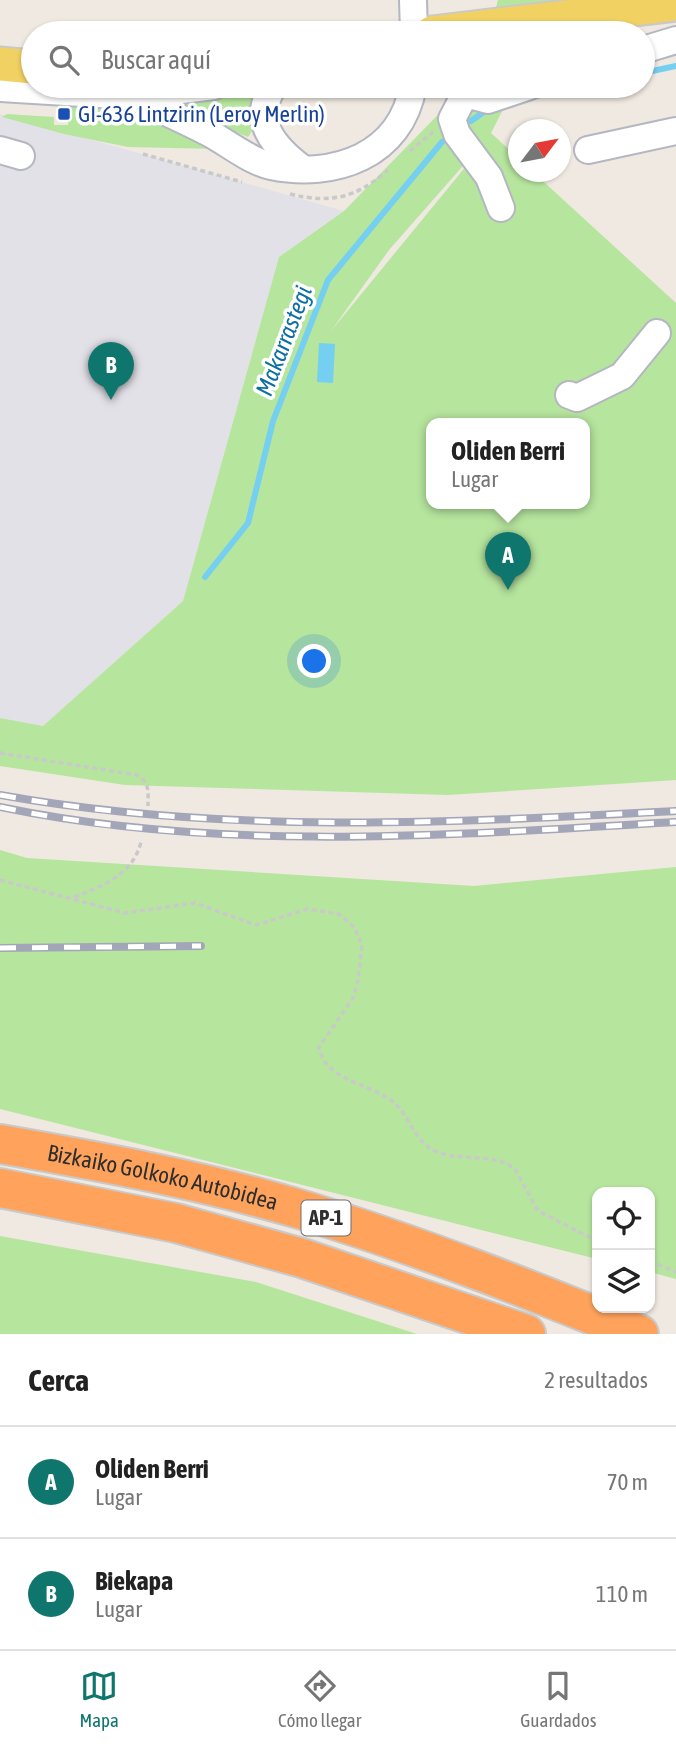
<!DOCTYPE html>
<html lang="es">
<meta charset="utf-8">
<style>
:root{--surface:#fff;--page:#f6f6f6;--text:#222;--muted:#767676;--line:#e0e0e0;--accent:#0f766e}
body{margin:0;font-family:"Asap Condensed",sans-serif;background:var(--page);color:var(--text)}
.controls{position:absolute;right:21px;bottom:21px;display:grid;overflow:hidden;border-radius:14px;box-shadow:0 2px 5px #0004}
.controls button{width:63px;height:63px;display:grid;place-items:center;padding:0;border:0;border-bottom:2px solid var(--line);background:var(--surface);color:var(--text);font:35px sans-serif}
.compass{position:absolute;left:508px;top:119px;width:63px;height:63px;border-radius:50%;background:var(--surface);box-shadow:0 2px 5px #0004;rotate:58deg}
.you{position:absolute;left:315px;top:662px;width:24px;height:24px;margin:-18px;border:5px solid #fff;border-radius:50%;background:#1a73e8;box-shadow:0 0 0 10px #1a73e833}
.badge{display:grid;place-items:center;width:46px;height:46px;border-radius:50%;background:var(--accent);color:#fff;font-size:23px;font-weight:700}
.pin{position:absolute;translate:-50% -58px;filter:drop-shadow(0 2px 4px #0008)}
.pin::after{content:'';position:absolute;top:37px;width:24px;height:21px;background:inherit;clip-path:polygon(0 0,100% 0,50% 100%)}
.popup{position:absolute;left:426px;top:418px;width:164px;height:91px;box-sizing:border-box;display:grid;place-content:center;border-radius:14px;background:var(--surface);filter:drop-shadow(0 2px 5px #0005);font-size:23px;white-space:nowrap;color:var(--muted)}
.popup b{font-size:26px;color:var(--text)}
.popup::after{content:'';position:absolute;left:50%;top:100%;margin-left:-14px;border:14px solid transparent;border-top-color:var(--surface)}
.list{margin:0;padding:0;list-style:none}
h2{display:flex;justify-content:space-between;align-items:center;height:91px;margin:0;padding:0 28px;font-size:30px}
h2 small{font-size:23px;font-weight:400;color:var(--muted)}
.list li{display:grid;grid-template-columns:46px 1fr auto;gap:21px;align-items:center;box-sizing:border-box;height:112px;padding:0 28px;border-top:2px solid var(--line)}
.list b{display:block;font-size:26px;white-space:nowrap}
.list p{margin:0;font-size:23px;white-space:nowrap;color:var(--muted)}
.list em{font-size:23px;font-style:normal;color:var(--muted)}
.icon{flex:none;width:38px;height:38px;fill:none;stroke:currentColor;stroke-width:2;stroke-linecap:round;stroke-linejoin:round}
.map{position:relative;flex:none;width:676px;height:1334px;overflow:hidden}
.search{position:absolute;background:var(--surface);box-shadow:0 2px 5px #0004;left:21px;right:21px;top:21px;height:77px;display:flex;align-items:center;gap:18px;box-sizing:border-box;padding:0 24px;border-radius:38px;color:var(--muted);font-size:26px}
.sheet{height:315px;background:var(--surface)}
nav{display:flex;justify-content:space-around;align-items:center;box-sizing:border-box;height:98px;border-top:2px solid var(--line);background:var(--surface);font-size:19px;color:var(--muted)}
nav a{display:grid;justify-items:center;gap:4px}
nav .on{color:var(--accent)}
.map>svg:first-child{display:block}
.industrial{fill:#e3e1e8}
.green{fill:#b6e59e;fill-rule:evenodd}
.water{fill:#75cff0}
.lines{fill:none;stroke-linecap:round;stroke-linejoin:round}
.stream{stroke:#75cff0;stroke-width:6}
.minor-casing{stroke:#b4b7c1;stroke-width:30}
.major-casing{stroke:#c9c9c9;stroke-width:37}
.highway-casing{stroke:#c9c9c9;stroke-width:42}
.path{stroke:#c9c9c9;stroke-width:3.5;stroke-dasharray:5 3.5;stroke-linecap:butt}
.minor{stroke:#fff;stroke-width:26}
.major{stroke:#f2d163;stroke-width:33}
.highway{stroke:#ffa35c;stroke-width:38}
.rail-casing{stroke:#a3a6b8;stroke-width:8}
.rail{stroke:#fff;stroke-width:5;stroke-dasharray:16;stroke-linecap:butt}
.transit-dot{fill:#1a4fb4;stroke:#fff;stroke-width:2.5}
.labels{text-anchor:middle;stroke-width:7;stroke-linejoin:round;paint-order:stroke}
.shield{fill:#fff;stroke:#6d6d6d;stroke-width:2}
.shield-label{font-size:21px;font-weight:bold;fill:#2e2e2e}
.transit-label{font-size:23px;fill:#164399;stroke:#fff;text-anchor:start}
.street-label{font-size:23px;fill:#2e2e2e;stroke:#fff}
.water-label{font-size:24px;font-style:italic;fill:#0d6fa3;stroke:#fff}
</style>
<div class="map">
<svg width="676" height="1334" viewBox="0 0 676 1334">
<rect width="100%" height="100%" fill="#efe9e1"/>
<path class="industrial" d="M 0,114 L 344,211 L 279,257 L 183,601 L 43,726 L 0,718 Z"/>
<g class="green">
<path d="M 498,0 L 578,0 L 489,33 Z"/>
<path d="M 240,86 L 254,86 L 249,110 L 252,131 L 248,137 L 158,99 L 209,93 Z"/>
<path d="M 466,86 L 515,86 L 491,133 L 518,158 L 518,172 L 533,172 L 676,303 L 676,780 L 448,795 L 125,785 L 0,766 L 0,718 L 43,726 L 183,601 L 279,257 L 344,211 ZM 483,143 L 476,154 L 331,331 L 389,250 ZM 431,424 L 585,424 L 585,504 L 431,504 Z"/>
<path d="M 78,101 L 134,108 L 218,149 L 128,147 L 64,134 L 2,117 L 7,114 L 54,117 L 54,125 L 68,125 L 69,111 Z"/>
<path d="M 0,850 L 27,858 L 474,886 L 676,867 L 676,1279 L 650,1272 L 650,1192 L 597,1192 L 597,1259 L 0,1109 Z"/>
<path d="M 0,1236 L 256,1282 L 417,1334 L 0,1334 Z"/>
</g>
<path class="water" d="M 319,343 L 335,344 L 333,383 L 317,382 Z"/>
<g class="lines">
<g class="stream">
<path d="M 643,73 L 676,66"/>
<path d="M 531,97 L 584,86"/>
<path d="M 471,121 L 488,109"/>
<path d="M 205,577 L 248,523 L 273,421 L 328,280 L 442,142"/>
</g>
<defs>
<g id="minor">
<path d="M 413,0 L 414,33"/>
<path d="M 643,50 L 676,40"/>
<path d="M 274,86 C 249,121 276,149 303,169"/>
<path d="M 462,86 L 465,94 L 488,100 L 530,86"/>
<path d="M 0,88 L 131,96 L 214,86"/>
<path d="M 465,94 L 452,119 L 457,134 L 489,177 L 501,208"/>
<path d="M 131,96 C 157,108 184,120 209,133 C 228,143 251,162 271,166 C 334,179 401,156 413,86"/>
<path d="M 0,150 L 21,156"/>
<path d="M 588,150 L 676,131"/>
<path d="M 569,395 L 577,398 L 622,376 L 657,333"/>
</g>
<g id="major">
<path d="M 432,33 L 676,4"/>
<path d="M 0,64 L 33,67"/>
</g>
<g id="highway">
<path id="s1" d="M 0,1144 C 103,1162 206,1181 306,1211 C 419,1246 529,1289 639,1334"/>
<path d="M 0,1188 L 176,1223 L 302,1258 L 526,1334"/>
</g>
</defs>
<use href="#minor" class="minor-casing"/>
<use href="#major" class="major-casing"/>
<use href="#highway" class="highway-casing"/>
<g class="path">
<path d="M 410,151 L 434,131"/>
<path d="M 143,154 L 242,182"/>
<path d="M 290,194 C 331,204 356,198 388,170"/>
<path d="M 0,753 L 137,775 C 150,783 148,791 148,806"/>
<path d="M 0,880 L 125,913 L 195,903 L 256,925 L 307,909 L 339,914 L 354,927 L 362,945 L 358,980 L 353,998 L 319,1047 C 325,1080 367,1083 391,1100 C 411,1115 412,1141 437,1152 C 462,1162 494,1152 515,1169 L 538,1211 L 597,1241"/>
<path d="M 74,897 C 104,886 133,874 141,842"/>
<path d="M 650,1261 L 676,1272"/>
</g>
<use href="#minor" class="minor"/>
<use href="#major" class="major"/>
<use href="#highway" class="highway"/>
<defs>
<g id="rail">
<path d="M 0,795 C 226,835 448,823 676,811"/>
<path d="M 0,807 C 221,853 452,835 676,822"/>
<path d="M 0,948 L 201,946"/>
</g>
</defs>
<use href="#rail" class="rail-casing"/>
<use href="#rail" class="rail"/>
</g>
<rect class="transit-dot" x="57" y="107" width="14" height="14" rx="3.5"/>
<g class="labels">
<rect class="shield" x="301.5" y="1200.5" width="49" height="35" rx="5"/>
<g class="shield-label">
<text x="326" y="1225">AP-1</text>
</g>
<g class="transit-label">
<text x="78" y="122">GI-636 Lintzirin (Leroy Merlin)</text>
</g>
<g class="street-label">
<text dy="8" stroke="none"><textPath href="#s1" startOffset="166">Bizkaiko Golkoko Autobidea</textPath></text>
</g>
<g class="water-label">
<text transform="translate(284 341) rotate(-69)" y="8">Makarrastegi</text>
</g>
</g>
</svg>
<div class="controls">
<button><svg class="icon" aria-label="locate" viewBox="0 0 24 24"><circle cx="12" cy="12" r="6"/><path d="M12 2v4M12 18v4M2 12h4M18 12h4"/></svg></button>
<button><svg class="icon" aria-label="layers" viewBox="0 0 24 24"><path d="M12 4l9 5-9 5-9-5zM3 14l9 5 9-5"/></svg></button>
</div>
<svg class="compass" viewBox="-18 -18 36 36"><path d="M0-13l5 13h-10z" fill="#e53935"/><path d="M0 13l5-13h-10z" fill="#767676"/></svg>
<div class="you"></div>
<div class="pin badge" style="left:508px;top:590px">A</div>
<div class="popup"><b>Oliden Berri</b>Lugar</div>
<div class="pin badge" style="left:111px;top:400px">B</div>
<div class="search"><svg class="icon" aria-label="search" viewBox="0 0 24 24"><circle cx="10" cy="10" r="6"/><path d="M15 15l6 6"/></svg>Buscar aquí</div>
</div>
<section class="sheet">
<h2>Cerca<small>2 resultados</small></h2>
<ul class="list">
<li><span class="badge">A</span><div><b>Oliden Berri</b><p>Lugar</p></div><em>70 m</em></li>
<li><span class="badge">B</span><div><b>Biekapa</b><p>Lugar</p></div><em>110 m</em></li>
</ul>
</section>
<nav>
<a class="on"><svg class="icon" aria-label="map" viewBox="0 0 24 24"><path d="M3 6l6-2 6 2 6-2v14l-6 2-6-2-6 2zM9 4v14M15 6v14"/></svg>Mapa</a>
<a><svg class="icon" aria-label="directions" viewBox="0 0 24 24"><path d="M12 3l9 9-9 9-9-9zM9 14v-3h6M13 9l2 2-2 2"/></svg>Cómo llegar</a>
<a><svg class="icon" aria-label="saved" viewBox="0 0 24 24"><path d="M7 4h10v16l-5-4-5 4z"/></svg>Guardados</a>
</nav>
